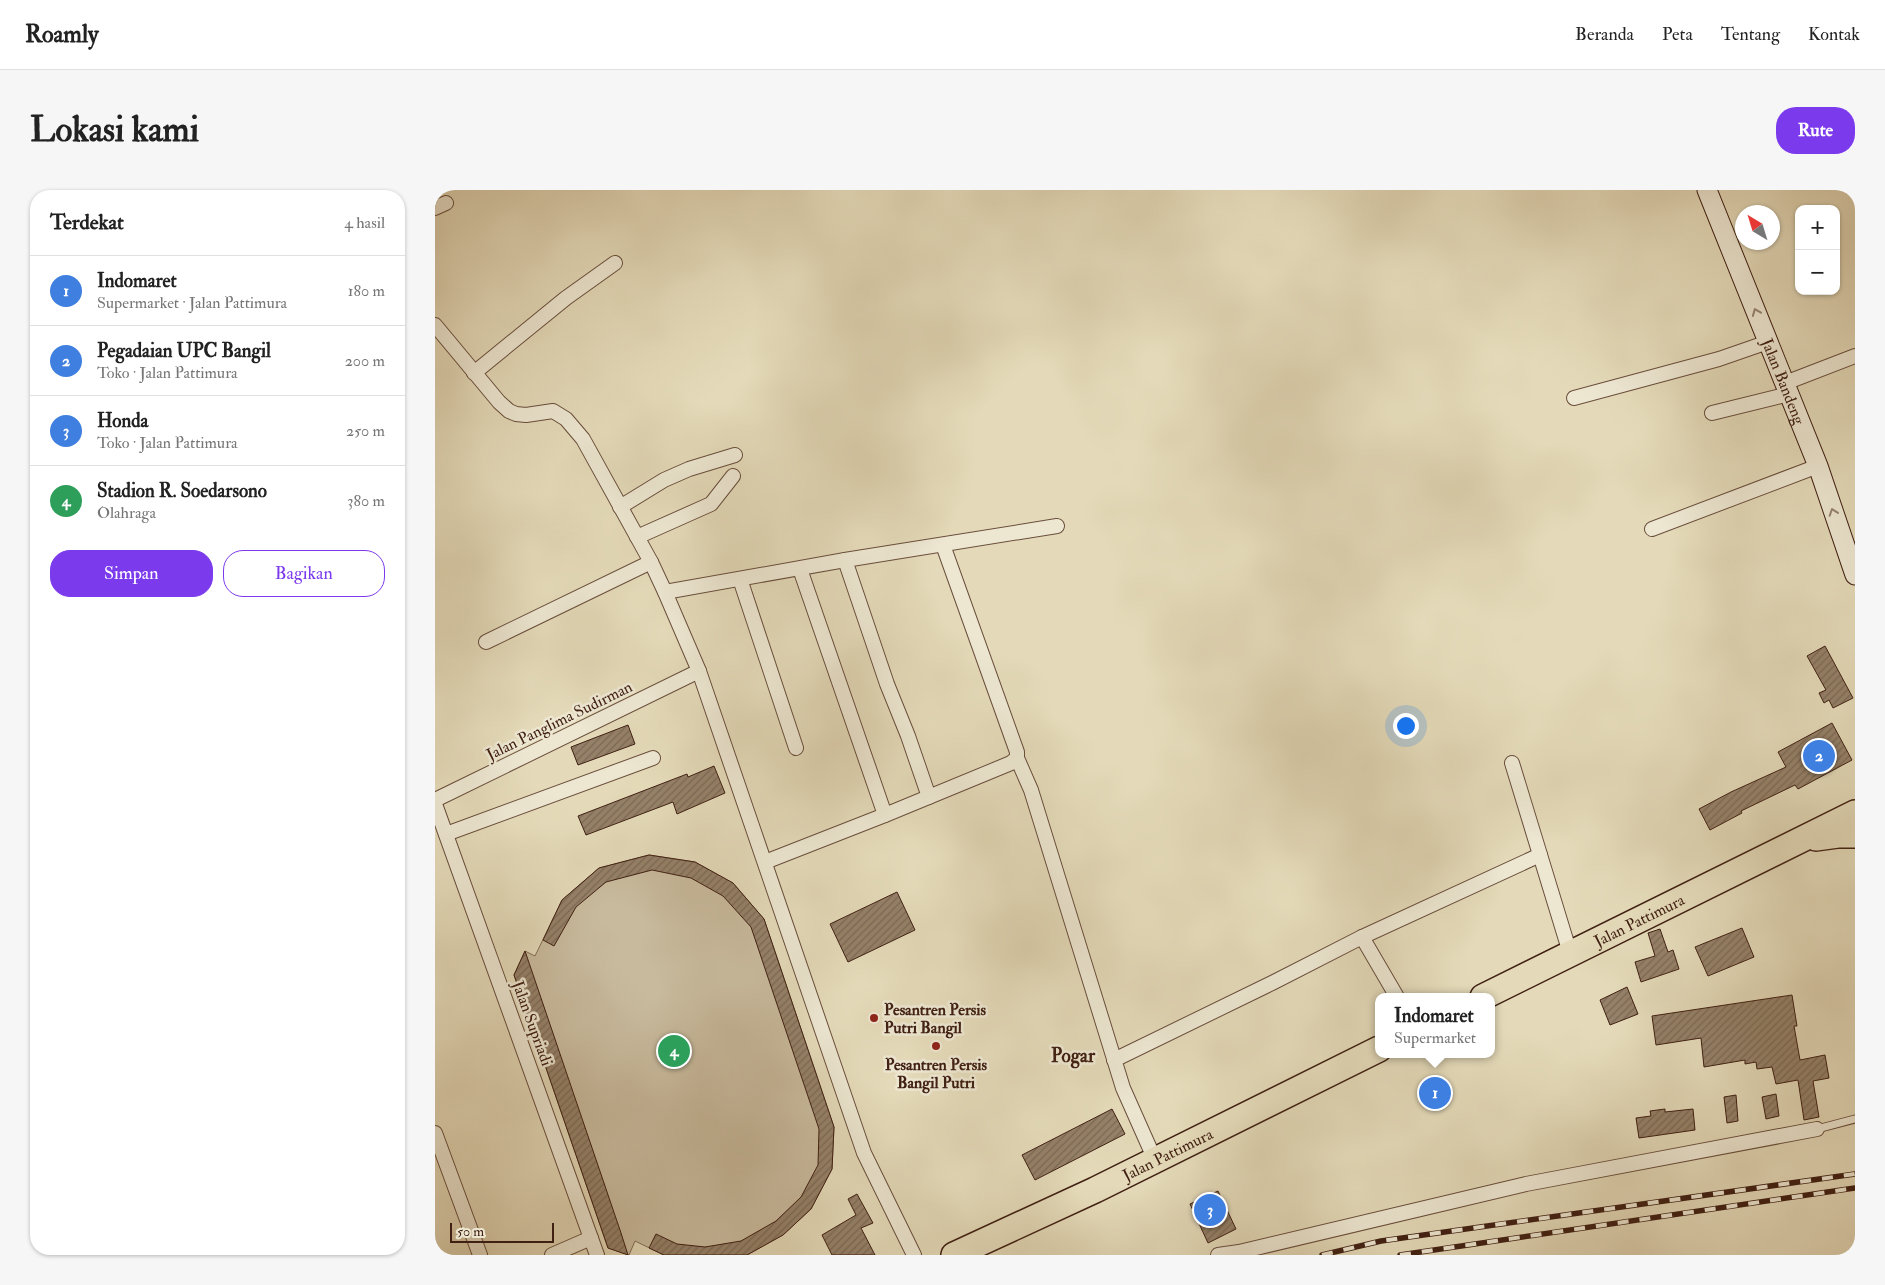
<!DOCTYPE html>
<html lang="id">
<meta charset="utf-8">
<style>
:root{--surface:#fff;--page:#f6f6f6;--text:#222;--muted:#767676;--line:#e0e0e0;--accent:#7c3aed}
body{margin:0;font-family:"IM FELL Double Pica",serif;background:var(--page);color:var(--text)}
.controls{position:absolute;right:15px;top:15px;display:grid;overflow:hidden;border-radius:10px;box-shadow:0 1px 4px #0004}
.controls button{width:45px;height:45px;display:grid;place-items:center;padding:0;border:0;border-bottom:1px solid var(--line);background:var(--surface);color:var(--text);font:25px sans-serif}
.compass{position:absolute;left:1300px;top:15px;width:45px;height:45px;border-radius:50%;background:var(--surface);box-shadow:0 1px 4px #0004;rotate:322deg}
.scale{position:absolute;left:15px;bottom:12px;width:104px;box-sizing:border-box;padding-left:5px;border:2px solid #402013;border-top:0;font-size:14px;line-height:18px;white-space:nowrap;color:#402013;-webkit-text-stroke:4px #ede7d2;paint-order:stroke}
.you{position:absolute;left:970px;top:535px;width:18px;height:18px;margin:-12px;border:4px solid #fff;border-radius:50%;background:#1a73e8;box-shadow:0 0 0 8px #1a73e833}
.badge{display:grid;place-items:center;width:32px;height:32px;border-radius:50%;background:var(--accent);color:#fff;font-size:16px;font-weight:700}
.pin{position:absolute;translate:-50% -50%;border:2px solid #fff;box-shadow:0 1px 5px #0006}
.popup{position:absolute;left:940px;top:803px;width:120px;height:65px;box-sizing:border-box;display:grid;place-content:center;border-radius:10px;background:var(--surface);filter:drop-shadow(0 1px 4px #0005);font-size:16px;white-space:nowrap;color:var(--muted)}
.popup b{font-size:19px;color:var(--text)}
.popup::after{content:'';position:absolute;left:50%;top:100%;margin-left:-10px;border:10px solid transparent;border-top-color:var(--surface)}
.list{margin:0;padding:0;list-style:none}
h2{display:flex;justify-content:space-between;align-items:center;height:65px;margin:0;padding:0 20px;font-size:21px}
h2 small{font-size:16px;font-weight:400;color:var(--muted)}
.list li{display:grid;grid-template-columns:32px 1fr auto;gap:15px;align-items:center;box-sizing:border-box;height:70px;padding:0 20px;border-top:1px solid var(--line)}
.list b{display:block;font-size:19px;white-space:nowrap}
.list p{margin:0;font-size:16px;white-space:nowrap;color:var(--muted)}
.list em{font-size:16px;font-style:normal;color:var(--muted)}
.actions{display:flex;gap:10px;padding:15px 20px}
.actions a{flex:1;padding:11px 0;border:1px solid var(--accent);border-radius:20px;text-align:center;font-size:18px;color:var(--accent)}
.actions .main{background:var(--accent);color:#fff}
.map{position:relative;flex:none;width:1420px;height:1065px;overflow:hidden;border-radius:20px}
header{display:flex;align-items:center;gap:30px;box-sizing:border-box;height:70px;padding:0 25px;background:var(--surface);border-bottom:1px solid var(--line)}
header strong{font-size:24px}
nav{display:flex;gap:28px;margin-inline-start:auto;font-size:18px}
.intro{display:flex;align-items:center;justify-content:space-between;box-sizing:border-box;height:120px;padding:0 30px}
h1{margin:0;font-size:35px}
.button{padding:12px 22px;border-radius:20px;background:var(--accent);color:#fff;font-size:18px;font-weight:700}
main{display:flex;gap:30px;padding:0 30px}
aside{flex:1;background:var(--surface);border-radius:20px;box-shadow:0 1px 4px #0004}
.map>svg:first-child{display:block}
.green{fill:#c8ba9d;stroke:#846d58}
.building{fill:url(#building-hatch);stroke:#402013}
.lines{fill:none;stroke-linecap:round;stroke-linejoin:round}
.lane-casing{stroke:#694e3c;stroke-width:9}
.street-casing{stroke:#694e3c;stroke-width:16}
.secondary-casing{stroke:#402013;stroke-width:21}
.highway-casing{stroke:#402013;stroke-width:28}
.lane{stroke:#ede7d2;stroke-width:7}
.street{stroke:#ede7d2;stroke-width:14}
.secondary{stroke:#ede7d2;stroke-width:19}
.highway{stroke:#e4dab9;stroke-width:25}
.rail-casing{stroke:#402013;stroke-width:5.5}
.rail{stroke:#ede7d2;stroke-width:4;stroke-dasharray:11;stroke-linecap:butt}
.oneway{stroke:#968472}
.poi-dot{fill:#8f2418;stroke:#ede7d2;stroke-width:2}
.labels{text-anchor:middle;stroke-width:5;stroke-linejoin:round;paint-order:stroke}
.street-label{font-size:16px;fill:#402013;stroke:#ede7d2}
.poi-label{font-size:16px;font-weight:bold;fill:#402013;stroke:#ede7d2;text-anchor:start}
.quarter-label{font-size:19px;font-weight:bold;fill:#402013;stroke:#ede7d2}
</style>
<header>
<strong>Roamly</strong>
<nav><a>Beranda</a><a>Peta</a><a>Tentang</a><a>Kontak</a></nav>
</header>
<div class="intro"><h1>Lokasi kami</h1><a class="button">Rute</a></div>
<main>
<aside>
<h2>Terdekat<small>4 hasil</small></h2>
<ul class="list">
<li><span class="badge" style="background:#3f7fe0">1</span><div><b>Indomaret</b><p>Supermarket · Jalan Pattimura</p></div><em>180 m</em></li>
<li><span class="badge" style="background:#3f7fe0">2</span><div><b>Pegadaian UPC Bangil</b><p>Toko · Jalan Pattimura</p></div><em>200 m</em></li>
<li><span class="badge" style="background:#3f7fe0">3</span><div><b>Honda</b><p>Toko · Jalan Pattimura</p></div><em>250 m</em></li>
<li><span class="badge" style="background:#2e9e5b">4</span><div><b>Stadion R. Soedarsono</b><p>Olahraga</p></div><em>380 m</em></li>
</ul>
<div class="actions"><a class="main">Simpan</a><a>Bagikan</a></div>
</aside>
<div class="map">
<svg width="1420" height="1065" viewBox="0 0 1420 1065">
<defs>
<pattern id="building-hatch" width="6" height="6" patternUnits="userSpaceOnUse" patternTransform="scale(1.25)"><rect width="6" height="6" fill="#958169"/><path d="M-1 1l2-2M0 6l6-6M5 7l2-2" fill="none" stroke="#7b6955"/></pattern>
</defs>
<rect width="100%" height="100%" fill="#e4dab9"/>
<filter id="stains"><feTurbulence type="fractalNoise" baseFrequency=".004" numOctaves="4"/><feColorMatrix values="0 0 0 0 .2 0 0 0 0 .09 0 0 0 0 .02 0 0 0 .5 -.17"/></filter>
<radialGradient id="worn" r=".72"><stop offset=".6" stop-color="#630" stop-opacity="0"/><stop offset="1" stop-color="#630" stop-opacity=".3"/></radialGradient>
<path class="green" d="M 214,665 L 260,672 L 298,693 L 329,729 L 399,937 L 397,979 L 376,1019 L 348,1045 L 312,1065 L 229,1065 L 200,1051 L 194,1065 L 173,1058 L 79,785 L 90,761 L 100,766 L 127,710 L 164,678 Z"/>
<g class="building">
<path d="M 1390,456 L 1418,508 L 1398,518 L 1394,510 L 1389,513 L 1384,503 L 1391,500 L 1372,466 Z"/>
<path d="M 1397,533 L 1417,570 L 1363,599 L 1360,595 L 1306,621 L 1307,623 L 1275,640 L 1264,619 L 1296,602 L 1351,577 L 1343,562 Z"/>
<path d="M 193,535 L 200,554 L 143,575 L 136,557 Z"/>
<path d="M 279,576 L 290,603 L 242,624 L 238,612 L 151,645 L 143,626 L 252,584 L 253,587 Z"/>
<path d="M 214,665 L 260,672 L 298,693 L 329,729 L 399,937 L 397,979 L 376,1019 L 348,1045 L 312,1065 L 229,1065 L 214,1058 L 221,1044 L 242,1054 L 270,1057 L 306,1051 L 341,1031 L 366,1007 L 383,975 L 384,939 L 316,737 L 288,706 L 256,688 L 217,680 L 171,692 L 141,717 L 119,756 L 108,750 L 127,710 L 164,678 Z"/>
<path d="M 462,702 L 480,740 L 413,772 L 395,734 Z"/>
<path d="M 1307,738 L 1319,767 L 1273,786 L 1260,757 Z"/>
<path d="M 1225,739 L 1233,762 L 1238,760 L 1244,779 L 1206,792 L 1200,772 L 1220,766 L 1213,743 Z"/>
<path d="M 90,761 L 186,1043 L 193,1065 L 173,1058 L 79,785 Z"/>
<path d="M 1192,797 L 1203,824 L 1175,835 L 1165,810 Z"/>
<path d="M 1357,805 L 1362,836 L 1359,836 L 1365,870 L 1390,865 L 1394,888 L 1378,891 L 1384,927 L 1369,930 L 1363,890 L 1341,894 L 1337,877 L 1322,879 L 1321,872 L 1310,874 L 1310,870 L 1269,877 L 1266,848 L 1221,855 L 1217,826 Z"/>
<path d="M 1341,904 L 1344,926 L 1331,929 L 1327,907 Z"/>
<path d="M 1301,905 L 1303,931 L 1292,933 L 1289,907 Z"/>
<path d="M 677,919 L 690,944 L 600,990 L 587,965 Z"/>
<path d="M 1230,919 L 1230,922 L 1258,919 L 1260,940 L 1204,948 L 1201,928 L 1216,926 L 1215,921 Z"/>
<path d="M 783,1001 L 801,1039 L 773,1053 L 755,1014 Z"/>
<path d="M 422,1004 L 438,1033 L 426,1038 L 440,1065 L 397,1065 L 387,1045 L 421,1025 L 413,1009 Z"/>
</g>
<g class="lines">
<defs>
<path id="lane" d="M 1382,939 L 1420,929"/>
<g id="street">
<path d="M 0,18 L 11,13"/>
<path d="M 0,135 L 64,212 L 74,221 L 81,224 L 91,225 L 118,221 L 131,229 L 148,249 L 216,372 L 230,402 L 264,481 L 429,963 L 479,1065"/>
<path d="M 39,183 L 131,108 L 180,73"/>
<path d="M 1350,193 L 1420,166"/>
<path d="M 1139,208 L 1284,169 L 1333,152"/>
<path d="M 1277,223 L 1354,204"/>
<path d="M 185,317 L 229,290 L 254,279 L 300,265"/>
<path d="M 1217,339 L 1383,276"/>
<path d="M 202,347 L 276,314 L 298,286"/>
<path d="M 508,355 L 582,562 L 582,568 L 596,600 L 688,898 L 720,970"/>
<path d="M 410,370 L 452,494 L 473,546 L 494,607"/>
<path d="M 365,379 L 450,625"/>
<path d="M 305,389 L 361,558"/>
<path d="M 230,402 L 410,370 L 622,336"/>
<path d="M 51,452 L 216,372"/>
<path d="M 1077,573 L 1135,763"/>
<path d="M 0,610 L 264,481"/>
<path d="M 0,614 L 162,1065"/>
<path d="M 11,644 L 218,568"/>
<path d="M 330,672 L 450,625 L 576,573 L 582,568"/>
<path d="M 927,747 L 962,807"/>
<path d="M 679,870 L 837,793 L 927,747 L 1105,665"/>
<path d="M 0,943 L 45,1065"/>
<path d="M 117,1065 L 156,1048"/>
<path d="M 783,1065 L 804,1062 L 1091,994 L 1382,939"/>
</g>
<g id="secondary">
<path id="s1" d="M 1272,0 L 1383,276 L 1420,385"/>
</g>
<g id="highway">
<path d="M 1381,648 L 1403,645 L 1420,645"/>
<path id="s2" d="M 1048,807 L 1420,623"/>
<path id="s3" d="M 519,1065 L 660,1000 L 944,859"/>
</g>
</defs>
<use href="#lane" class="lane-casing"/>
<use href="#street" class="street-casing"/>
<use href="#secondary" class="secondary-casing"/>
<use href="#highway" class="highway-casing"/>
<use href="#lane" class="lane"/>
<use href="#street" class="street"/>
<use href="#secondary" class="secondary"/>
<use href="#highway" class="highway"/>
<defs>
<g id="rail">
<path d="M 887,1065 L 946,1051 L 1420,984"/>
<path d="M 965,1065 L 1420,998"/>
</g>
</defs>
<use href="#rail" class="rail-casing"/>
<use href="#rail" class="rail"/>
</g>
<defs><path id="oneway-chevron" d="M-2-3.5L2.5 0L-2 3.5" fill="none" stroke-width="1.6" stroke-linecap="round" stroke-linejoin="round" transform="scale(1.25)"/></defs>
<g class="oneway">
<use href="#oneway-chevron" transform="translate(1321 122) rotate(-112)"/>
<use href="#oneway-chevron" transform="translate(1398 322) rotate(-109)"/>
</g>
<g class="poi-dot">
<circle cx="439" cy="828" r="5"/>
<circle cx="501" cy="856" r="5"/>
</g>
<g class="labels">
<g class="street-label">
<text dy="6" stroke="none"><textPath href="#s1" startOffset="206">Jalan Bandeng</textPath></text>
<text transform="translate(124 530) rotate(-26)" y="6">Jalan Panglima Sudirman</text>
<text dy="6" stroke="none"><textPath href="#s2" startOffset="174">Jalan Pattimura</textPath></text>
<text transform="translate(98 833) rotate(70)" y="6">Jalan Supriadi</text>
<text dy="6" stroke="none"><textPath href="#s3" startOffset="236">Jalan Pattimura</textPath></text>
</g>
<g class="poi-label">
<text x="449" y="825">Pesantren Persis<tspan x="449" dy="18">Putri Bangil</tspan></text>
<text x="501" y="880" text-anchor="middle">Pesantren Persis<tspan x="501" dy="18">Bangil Putri</tspan></text>
</g>
<g class="quarter-label">
<text x="638" y="872">Pogar</text>
</g>
</g>
<rect width="100%" height="100%" filter="url(#stains)"/>
<rect width="100%" height="100%" fill="url(#worn)"/>
</svg>
<div class="controls">
<button>+</button>
<button>−</button>
</div>
<svg class="compass" viewBox="-18 -18 36 36"><path d="M0-13l5 13h-10z" fill="#e53935"/><path d="M0 13l5-13h-10z" fill="#767676"/></svg>
<div class="scale">50 m</div>
<div class="you"></div>
<div class="pin badge" style="left:1000px;top:903px;background:#3f7fe0">1</div>
<div class="popup"><b>Indomaret</b>Supermarket</div>
<div class="pin badge" style="left:1384px;top:566px;background:#3f7fe0">2</div>
<div class="pin badge" style="left:775px;top:1020px;background:#3f7fe0">3</div>
<div class="pin badge" style="left:239px;top:861px;background:#2e9e5b">4</div>
</div>
</main>
